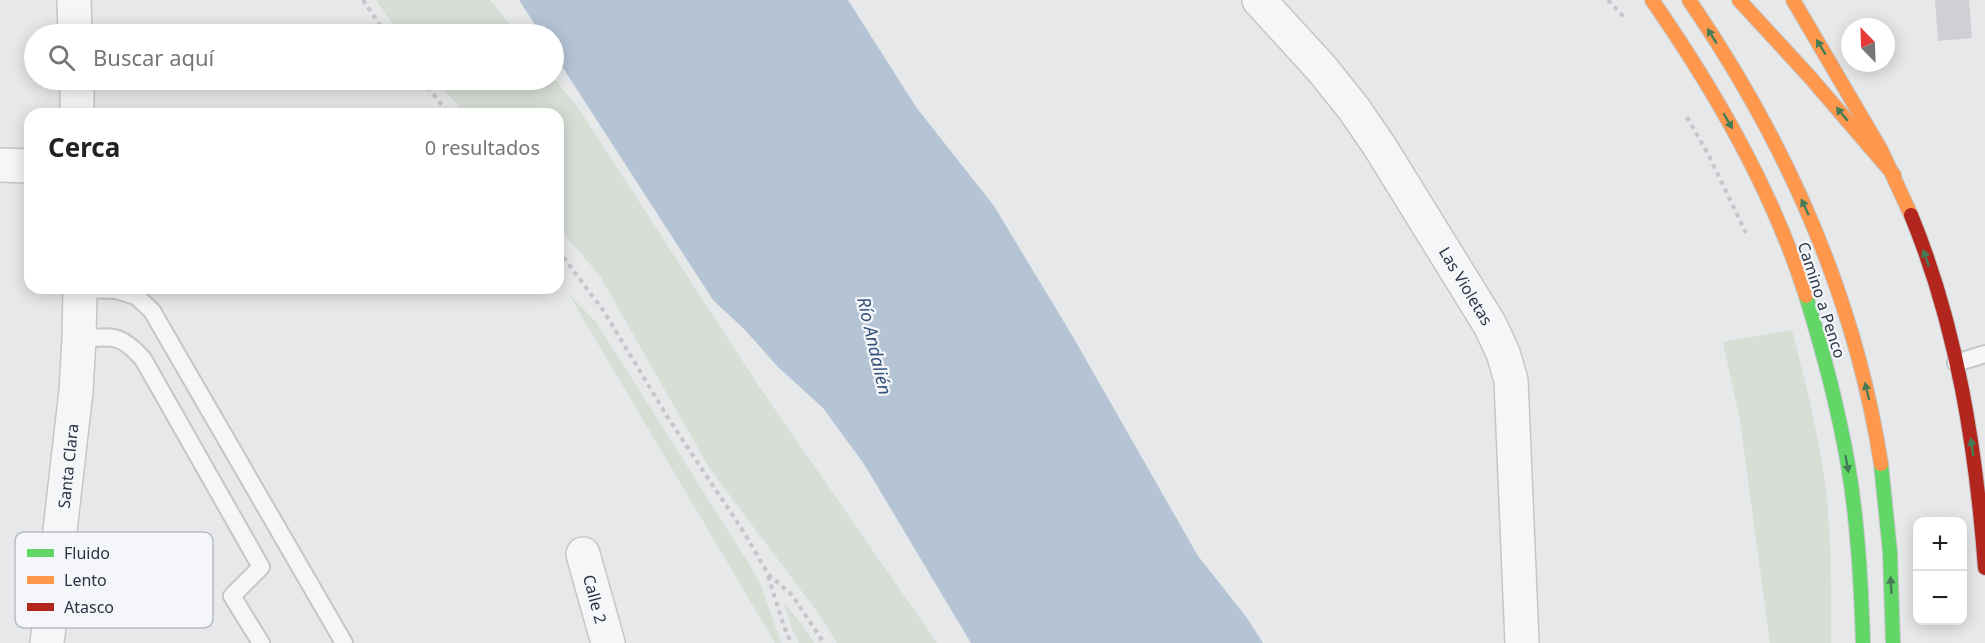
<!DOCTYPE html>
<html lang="es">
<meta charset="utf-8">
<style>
:root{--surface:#fff;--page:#f6f6f6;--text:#222;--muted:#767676;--line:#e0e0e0}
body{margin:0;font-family:"Noto Sans",sans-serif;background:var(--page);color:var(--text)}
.controls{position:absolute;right:18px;bottom:18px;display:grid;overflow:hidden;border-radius:12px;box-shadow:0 3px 15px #0003}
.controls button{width:54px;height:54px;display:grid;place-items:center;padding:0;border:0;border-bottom:2px solid var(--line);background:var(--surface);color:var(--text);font:30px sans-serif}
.compass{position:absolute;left:1841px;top:18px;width:54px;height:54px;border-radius:50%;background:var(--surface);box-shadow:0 3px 15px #0003;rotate:337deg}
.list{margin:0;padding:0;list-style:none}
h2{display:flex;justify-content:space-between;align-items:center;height:78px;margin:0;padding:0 24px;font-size:26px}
h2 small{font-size:20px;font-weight:400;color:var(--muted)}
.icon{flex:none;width:33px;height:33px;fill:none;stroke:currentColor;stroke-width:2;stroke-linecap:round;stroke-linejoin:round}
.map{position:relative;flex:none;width:1985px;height:643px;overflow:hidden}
.search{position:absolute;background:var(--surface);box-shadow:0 3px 15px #0003;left:24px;top:24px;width:540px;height:66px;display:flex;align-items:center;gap:15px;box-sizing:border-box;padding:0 21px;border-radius:33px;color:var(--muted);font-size:22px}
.panel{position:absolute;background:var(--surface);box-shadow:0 3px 15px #0003;left:24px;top:108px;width:540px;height:186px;border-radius:18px}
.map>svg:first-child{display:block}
.green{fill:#d6ded6}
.water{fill:#b4c4d5}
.building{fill:#ced0d3}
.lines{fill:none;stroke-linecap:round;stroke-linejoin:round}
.lane-casing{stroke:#c4c6c8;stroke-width:20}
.street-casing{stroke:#c4c6c8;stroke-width:36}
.fast-casing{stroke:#c4c6c8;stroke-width:16}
.slow-casing{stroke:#c4c6c8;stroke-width:16}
.jam-casing{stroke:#c4c6c8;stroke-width:16}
.path{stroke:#c5c6ca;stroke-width:4;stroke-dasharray:4.5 4.5;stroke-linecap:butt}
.lane{stroke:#f5f6f7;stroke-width:16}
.street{stroke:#f5f6f7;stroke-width:33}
.fast{stroke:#63d668;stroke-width:14}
.slow{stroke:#ff974d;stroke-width:14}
.jam{stroke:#b3261e;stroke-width:14}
.oneway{fill:#447d55}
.labels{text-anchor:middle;stroke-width:4.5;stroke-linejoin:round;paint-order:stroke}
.street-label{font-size:16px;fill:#2b3445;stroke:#f4f6f9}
.water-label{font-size:18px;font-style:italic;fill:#34527a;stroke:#f4f6f9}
.key{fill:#f4f6f9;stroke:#b8bcc3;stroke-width:1.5}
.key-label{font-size:16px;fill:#2b3445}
</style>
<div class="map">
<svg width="1985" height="643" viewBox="0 0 1985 643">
<rect width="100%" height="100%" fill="#e6e8ea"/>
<g class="green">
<path d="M 376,0 L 490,0 L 518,34 L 399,34 Z"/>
<path d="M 554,78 L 581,112 L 758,385 L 937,643 L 837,643 L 818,613 L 710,469 L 600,276 L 558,227 L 558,114 L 465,114 L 436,80 Z"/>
<path d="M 568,293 L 596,322 L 749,564 L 761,585 L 781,643 L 775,643 Z"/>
<path d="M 1792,330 C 1805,381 1818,431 1825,483 C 1832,536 1831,590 1831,643 L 1770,643 L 1740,421 L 1723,342 Z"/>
<path d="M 784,603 L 803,626 L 814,643 L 799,643 L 793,631 Z"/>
</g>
<path class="water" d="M 519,0 L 848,0 L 916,107 L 994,206 L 1073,337 L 1198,556 L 1247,618 L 1263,643 L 971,643 L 864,464 L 823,408 L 778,367 L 745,330 L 713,300 L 554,54 L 554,34 L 541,34 Z"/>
<path class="building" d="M 1935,0 L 1969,0 L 1972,38 L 1938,41 Z"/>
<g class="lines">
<defs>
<g id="lane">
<path d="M 80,289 L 116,290 L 136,296 L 152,311 L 344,643"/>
<path d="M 79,339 C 112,337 119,332 143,359 L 261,567 L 232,596 L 261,643"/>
<path d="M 1956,363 L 1985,354"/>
</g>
<g id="street">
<path d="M 74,0 L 75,34"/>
<path d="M 1259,0 L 1322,69 L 1354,109 L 1380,147 L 1490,325 L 1503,353 L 1511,380 L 1522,643"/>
<path d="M 77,80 L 77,114"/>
<path d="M 0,165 L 30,166"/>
<path d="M 583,554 L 608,643"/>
<path d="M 47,643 L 76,391 L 79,339 L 80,288"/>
</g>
<g id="fast">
<path d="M 1806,296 C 1823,351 1838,407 1848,465 C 1858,524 1861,583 1863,643"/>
<path d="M 1881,464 L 1890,552 L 1893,643"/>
</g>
<g id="slow">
<path d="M 1652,0 C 1715,91 1772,189 1806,296"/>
<path d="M 1689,0 C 1785,140 1855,296 1881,464"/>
<path d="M 1739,0 L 1809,76 L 1894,175"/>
<path d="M 1793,0 L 1881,150 L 1911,215"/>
</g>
<path id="jam" d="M 1911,215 C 1957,327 1976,448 1985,568"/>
</defs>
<use href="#lane" class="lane-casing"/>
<use href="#street" class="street-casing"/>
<use href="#fast" class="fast-casing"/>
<use href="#slow" class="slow-casing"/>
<use href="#jam" class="jam-casing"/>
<g class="path">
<path d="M 363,0 L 386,34"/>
<path d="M 1608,0 L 1624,17"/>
<path d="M 422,80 L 449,114"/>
<path d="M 1687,117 L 1709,156 L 1746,233"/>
<path d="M 558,250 L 603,310 L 670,421 L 745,534 L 768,574 L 792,595 L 824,643"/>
<path d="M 768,576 L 785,629 L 791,643"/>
</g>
<use href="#lane" class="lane"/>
<use href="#street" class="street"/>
<use href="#fast" class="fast"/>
<use href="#slow" class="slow"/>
<use href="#jam" class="jam"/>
</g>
<defs><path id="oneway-solid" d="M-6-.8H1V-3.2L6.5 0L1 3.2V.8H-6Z" transform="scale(1.5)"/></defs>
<g class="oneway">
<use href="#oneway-solid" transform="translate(1712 36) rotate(-122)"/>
<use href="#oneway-solid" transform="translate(1821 47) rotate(-121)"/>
<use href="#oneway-solid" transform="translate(1842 114) rotate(-130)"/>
<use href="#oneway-solid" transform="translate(1728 121) rotate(60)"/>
<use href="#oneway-solid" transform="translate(1805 207) rotate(-115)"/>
<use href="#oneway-solid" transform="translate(1926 258) rotate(-109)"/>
<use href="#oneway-solid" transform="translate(1867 391) rotate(-104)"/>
<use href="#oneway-solid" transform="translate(1972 447) rotate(-98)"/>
<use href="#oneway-solid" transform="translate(1847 464) rotate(80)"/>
<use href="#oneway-solid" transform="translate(1891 585) rotate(-93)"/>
</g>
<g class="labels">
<g class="street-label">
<text transform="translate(1466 286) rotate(59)" y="6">Las Violetas</text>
<text transform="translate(1822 300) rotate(72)" y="6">Camino a Penco</text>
<text transform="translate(68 466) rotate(-84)" y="6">Santa Clara</text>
<text transform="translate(595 599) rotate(75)" y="6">Calle 2</text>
</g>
<g class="water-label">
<text transform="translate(874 346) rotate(77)" y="6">Río Andalién</text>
</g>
</g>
<rect x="15" y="532" width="198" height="96" rx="9" class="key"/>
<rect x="27" y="549" width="27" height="8" fill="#63d668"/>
<rect x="27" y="576" width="27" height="8" fill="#ff974d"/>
<rect x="27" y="603" width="27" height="8" fill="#b3261e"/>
<g class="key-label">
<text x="64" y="559">Fluido</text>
<text x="64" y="586">Lento</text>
<text x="64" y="613">Atasco</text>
</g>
</svg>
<div class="controls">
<button>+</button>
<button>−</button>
</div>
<svg class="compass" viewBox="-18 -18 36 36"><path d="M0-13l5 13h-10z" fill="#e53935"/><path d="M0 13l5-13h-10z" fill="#767676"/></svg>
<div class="search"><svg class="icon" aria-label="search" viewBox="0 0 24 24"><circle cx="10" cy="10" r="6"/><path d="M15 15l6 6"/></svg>Buscar aquí</div>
<section class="panel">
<h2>Cerca<small>0 resultados</small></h2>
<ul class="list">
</ul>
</section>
</div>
